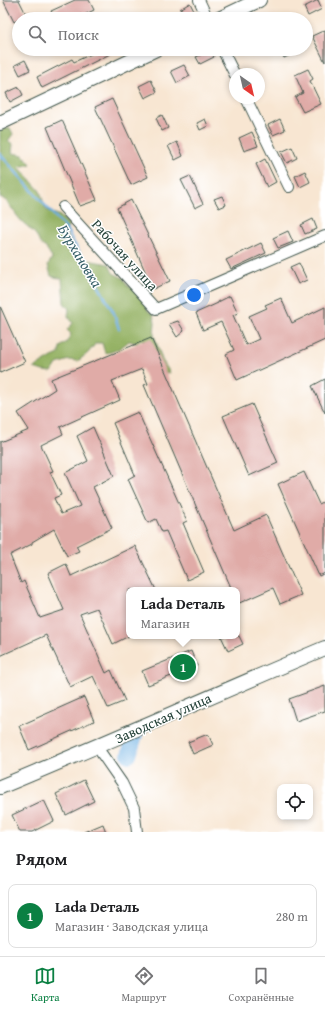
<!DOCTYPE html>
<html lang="ru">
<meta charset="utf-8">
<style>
:root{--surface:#fff;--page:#f6f6f6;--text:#202124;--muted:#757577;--line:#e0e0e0;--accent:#0b8043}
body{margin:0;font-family:"Gentium Book Plus",serif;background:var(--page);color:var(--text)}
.controls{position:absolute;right:12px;bottom:12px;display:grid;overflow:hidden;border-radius:8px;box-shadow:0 2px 6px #0003}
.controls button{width:36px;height:36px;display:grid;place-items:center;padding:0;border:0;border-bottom:1px solid var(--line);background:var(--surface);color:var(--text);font:20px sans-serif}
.compass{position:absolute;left:229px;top:68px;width:36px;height:36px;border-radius:50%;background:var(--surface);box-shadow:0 2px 6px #0003;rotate:146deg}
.you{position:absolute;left:194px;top:295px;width:14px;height:14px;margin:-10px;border:3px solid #fff;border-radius:50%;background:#1a73e8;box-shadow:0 0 0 6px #1a73e833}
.badge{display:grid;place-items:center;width:26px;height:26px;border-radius:50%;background:var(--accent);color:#fff;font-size:13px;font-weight:700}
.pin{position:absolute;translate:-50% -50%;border:2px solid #fff;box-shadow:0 1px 4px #0006}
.popup{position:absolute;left:126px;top:587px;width:114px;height:52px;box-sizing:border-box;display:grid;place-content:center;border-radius:8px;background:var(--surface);filter:drop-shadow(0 1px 3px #0005);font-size:13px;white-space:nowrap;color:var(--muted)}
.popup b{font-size:15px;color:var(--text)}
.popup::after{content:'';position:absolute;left:50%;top:100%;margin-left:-8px;border:8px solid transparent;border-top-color:var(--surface)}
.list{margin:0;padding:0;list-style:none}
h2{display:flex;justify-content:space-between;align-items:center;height:52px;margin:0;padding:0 16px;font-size:17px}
h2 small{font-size:13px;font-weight:400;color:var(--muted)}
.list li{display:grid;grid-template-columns:26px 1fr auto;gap:12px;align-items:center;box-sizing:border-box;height:64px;margin:0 8px 8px;padding:0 8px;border:1px solid var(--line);border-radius:8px}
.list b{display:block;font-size:15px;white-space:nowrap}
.list p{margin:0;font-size:13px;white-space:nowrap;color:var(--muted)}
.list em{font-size:13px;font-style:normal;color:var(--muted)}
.icon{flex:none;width:22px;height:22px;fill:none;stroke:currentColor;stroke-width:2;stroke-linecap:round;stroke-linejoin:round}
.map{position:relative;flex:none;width:325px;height:832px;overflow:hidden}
.search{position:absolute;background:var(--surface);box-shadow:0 2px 6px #0003;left:12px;right:12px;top:12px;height:44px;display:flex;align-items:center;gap:10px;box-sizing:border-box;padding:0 14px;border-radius:22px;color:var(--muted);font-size:15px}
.sheet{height:124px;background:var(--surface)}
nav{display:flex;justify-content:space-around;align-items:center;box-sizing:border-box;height:56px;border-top:1px solid var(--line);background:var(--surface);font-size:11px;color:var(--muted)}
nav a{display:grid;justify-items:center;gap:2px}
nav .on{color:var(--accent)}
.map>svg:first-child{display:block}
.forest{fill:#95b265;stroke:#5a784c}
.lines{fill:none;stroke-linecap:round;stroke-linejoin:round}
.stream{stroke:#6eb0e3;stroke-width:2.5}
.river{stroke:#6eb0e3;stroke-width:16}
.building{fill:#e0aba7}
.street-casing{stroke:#40564c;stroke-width:12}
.secondary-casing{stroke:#40564c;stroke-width:16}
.street{stroke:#fff;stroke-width:10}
.secondary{stroke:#fff;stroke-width:14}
.labels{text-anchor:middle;stroke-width:3;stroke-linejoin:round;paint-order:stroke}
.street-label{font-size:14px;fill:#1f3d34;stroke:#fff}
.water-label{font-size:15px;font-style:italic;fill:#376069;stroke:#fff}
</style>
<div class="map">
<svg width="325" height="832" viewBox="0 0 325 832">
<rect width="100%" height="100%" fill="#fff"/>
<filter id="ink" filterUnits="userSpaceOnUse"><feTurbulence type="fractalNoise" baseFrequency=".025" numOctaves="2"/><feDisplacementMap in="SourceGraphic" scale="8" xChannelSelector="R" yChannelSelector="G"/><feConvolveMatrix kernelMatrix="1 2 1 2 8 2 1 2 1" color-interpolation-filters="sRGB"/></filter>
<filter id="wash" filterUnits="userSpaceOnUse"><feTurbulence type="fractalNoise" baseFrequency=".012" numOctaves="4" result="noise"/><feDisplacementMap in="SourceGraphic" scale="16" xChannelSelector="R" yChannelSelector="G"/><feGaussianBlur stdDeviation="0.9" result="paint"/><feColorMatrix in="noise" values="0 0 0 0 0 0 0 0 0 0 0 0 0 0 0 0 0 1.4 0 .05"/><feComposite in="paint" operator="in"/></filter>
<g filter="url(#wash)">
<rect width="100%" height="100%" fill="#f8e6d2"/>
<path class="forest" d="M 10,128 L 13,134 L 8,141 L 13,144 L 12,153 L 23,155 L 31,164 L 19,167 L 40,191 L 46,210 L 60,216 L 69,224 L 65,233 L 75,250 L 87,260 L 109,264 L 113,273 L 123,278 L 127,285 L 134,289 L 145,303 L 148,311 L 153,314 L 155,322 L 154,335 L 162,360 L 170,373 L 155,370 L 145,350 L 143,339 L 136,343 L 129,341 C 121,348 115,352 105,353 L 102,343 L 96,343 L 88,353 L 78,361 L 69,360 L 57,364 L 52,372 L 43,371 L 34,368 L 52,357 L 59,354 L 60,347 L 67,342 L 71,334 L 67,330 L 73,323 L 68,316 L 69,309 L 64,303 L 62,279 L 51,276 L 48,265 L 52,258 C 50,254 48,250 45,247 C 44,247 40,244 40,243 C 38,241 38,237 36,235 C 31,228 23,224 18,217 C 13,211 8,200 0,197 L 0,130 Z"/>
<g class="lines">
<path class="stream" d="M 0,154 L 66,229 L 114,313 L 119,329"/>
<path class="river" d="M 129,755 L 135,735"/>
</g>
<g id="blocks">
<g class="building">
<path d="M 3,0 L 19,0 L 27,16 L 14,22 Z"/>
<path d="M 75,0 L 89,0 L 94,10 L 82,16 L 81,14 L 70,19 L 55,19 L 51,11 Z"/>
<path d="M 318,0 L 322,9 L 308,16 L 304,7 Z"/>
<path d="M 190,3 L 195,13 L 185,19 L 180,9 Z"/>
<path d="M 325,30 L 325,62 L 312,36 Z"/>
<path d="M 102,49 L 120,49 L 42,88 L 37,77 L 72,59 L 74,62 Z"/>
<path d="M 280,49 L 303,49 L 284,58 Z"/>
<path d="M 211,50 L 214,57 L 200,64 L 196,57 Z"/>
<path d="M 25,60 L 30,70 L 20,75 L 15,65 Z"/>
<path d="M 184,65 L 190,76 L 177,83 L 171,71 Z"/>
<path d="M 308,69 L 313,79 L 310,81 L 321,104 L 303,112 L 295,97 L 303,93 L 295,75 Z"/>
<path d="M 151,80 L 157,92 L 145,98 L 139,86 Z"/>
<path d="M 19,87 L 23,95 L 10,102 L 6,93 Z"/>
<path d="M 112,99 L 148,177 L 131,185 L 95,107 Z"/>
<path d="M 162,115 L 168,128 L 162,131 L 156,118 Z"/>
<path d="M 205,119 L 208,126 L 200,130 L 197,123 Z"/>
<path d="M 280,119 L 285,130 L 273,135 L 268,125 Z"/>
<path d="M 62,120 L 97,200 L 80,206 L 47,127 Z"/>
<path d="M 252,132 L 258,146 L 244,151 L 239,138 Z"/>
<path d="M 177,142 L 183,156 L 175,160 L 168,146 Z"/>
<path d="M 292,147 L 297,158 L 287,163 L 281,152 Z"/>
<path d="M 265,159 L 276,182 L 267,187 L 256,164 Z"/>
<path d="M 305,171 L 310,182 L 300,187 L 295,176 Z"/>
<path d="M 190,176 L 203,204 L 195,208 L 181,180 Z"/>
<path d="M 222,196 L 226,205 L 219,208 L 214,199 Z"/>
<path d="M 131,200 L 170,281 L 153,289 L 117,208 Z"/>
<path d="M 313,219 L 317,229 L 305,234 L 301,225 Z"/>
<path d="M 288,231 L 293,242 L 278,248 L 273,238 Z"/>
<path d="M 261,243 L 266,253 L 231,269 L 226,260 Z"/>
<path d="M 299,263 L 307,280 L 298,284 L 290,267 Z"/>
<path d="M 230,296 L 238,313 L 233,315 L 246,345 L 259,339 L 249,316 L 267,308 L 265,305 L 281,298 L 292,323 L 325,307 L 325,340 L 237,380 L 226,354 L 234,350 L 221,322 L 203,330 L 196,313 L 218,303 L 218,302 Z"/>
<path d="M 0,306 L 25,362 L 0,373 Z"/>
<path d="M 178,321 L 184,331 L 177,337 L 169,324 Z"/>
<path d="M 151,338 L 234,530 L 266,515 L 301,595 L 280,604 L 273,588 L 237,604 L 237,590 L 232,590 L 144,385 L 148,384 L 142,369 L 112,381 L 120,400 L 60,427 L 63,434 L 41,445 L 53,471 L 50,472 L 61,495 L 54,498 L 61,514 L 80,506 L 65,473 L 88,461 L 77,436 L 93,427 L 114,476 L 93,487 L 112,528 L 76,546 L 79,551 L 67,556 L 54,529 L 32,542 L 32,544 L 10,555 L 21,583 L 24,581 L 40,618 L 64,610 L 48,573 L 66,564 L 71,576 L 135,546 L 156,590 L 129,590 L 129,636 L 113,644 L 97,608 L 80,614 L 106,673 L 111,670 L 125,701 L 108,708 L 93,676 L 70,687 L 46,635 L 0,656 L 0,442 L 29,430 L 18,413 L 55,389 L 51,379 Z"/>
<path d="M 325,379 L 325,413 L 312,386 Z"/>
<path d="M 252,404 L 278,463 L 249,476 L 223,416 Z"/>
<path d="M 138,412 L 187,521 L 183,523 L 204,572 L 187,580 L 166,531 L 162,532 L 156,519 L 148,523 L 128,479 L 135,475 L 113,423 Z"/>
<path d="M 304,472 L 319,504 L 325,501 L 325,573 L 319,576 L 278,484 Z"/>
<path d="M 221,636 L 239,636 L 243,644 L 228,651 Z"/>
<path d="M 191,651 L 197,666 L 148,685 L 142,671 Z"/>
<path d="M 325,686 L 325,711 L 296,721 L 289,699 Z"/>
<path d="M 84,697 L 94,721 L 29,750 L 19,726 Z"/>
<path d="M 208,734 L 213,745 L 193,754 L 188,742 Z"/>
<path d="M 84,780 L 94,801 L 66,815 L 56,794 Z"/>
<path d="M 44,800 L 54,821 L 32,832 L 20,832 L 12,815 Z"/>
<path d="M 103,824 L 106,832 L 84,832 Z"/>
</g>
</g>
</g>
<g filter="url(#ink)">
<use href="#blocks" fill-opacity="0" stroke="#40564c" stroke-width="1"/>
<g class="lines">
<defs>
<g id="street">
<path d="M 199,0 L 208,19"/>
<path d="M 222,49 L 235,75"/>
<path d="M 246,98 L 289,187"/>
<path d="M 63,207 L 156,309 L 325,236"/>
<path d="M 97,747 L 122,783 L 134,808 L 137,832"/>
</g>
<g id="secondary">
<path d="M 219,19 L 259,0"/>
<path d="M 0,123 L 156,49"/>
<path d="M 0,787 C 109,742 216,694 325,648"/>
</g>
</defs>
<use href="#street" class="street-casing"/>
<use href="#secondary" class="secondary-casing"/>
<use href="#street" class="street"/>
<use href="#secondary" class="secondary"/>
</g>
</g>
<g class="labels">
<g class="street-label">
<text transform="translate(125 255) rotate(48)" y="5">Рабочая улица</text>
<text transform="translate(163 718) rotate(-24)" y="5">Заводская улица</text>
</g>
<g class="water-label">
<text transform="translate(80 256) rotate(59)" y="5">Бурхановка</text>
</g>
</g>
</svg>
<div class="controls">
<button><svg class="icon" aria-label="locate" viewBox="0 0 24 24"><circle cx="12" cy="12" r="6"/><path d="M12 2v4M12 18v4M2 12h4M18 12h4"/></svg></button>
</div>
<svg class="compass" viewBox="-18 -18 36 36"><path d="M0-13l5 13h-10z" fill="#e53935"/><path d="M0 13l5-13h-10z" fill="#757577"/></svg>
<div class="you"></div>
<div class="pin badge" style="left:183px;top:667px">1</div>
<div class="popup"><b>Lada Dеталь</b>Магазин</div>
<div class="search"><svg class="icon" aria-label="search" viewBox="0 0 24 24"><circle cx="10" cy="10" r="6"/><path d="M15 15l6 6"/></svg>Поиск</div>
</div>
<section class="sheet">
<h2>Рядом<small></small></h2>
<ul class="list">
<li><span class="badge">1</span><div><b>Lada Dеталь</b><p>Магазин · Заводская улица</p></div><em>280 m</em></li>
</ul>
</section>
<nav>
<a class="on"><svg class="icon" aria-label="map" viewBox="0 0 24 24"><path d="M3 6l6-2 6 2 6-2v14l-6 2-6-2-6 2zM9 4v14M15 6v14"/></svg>Карта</a>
<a><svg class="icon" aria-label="directions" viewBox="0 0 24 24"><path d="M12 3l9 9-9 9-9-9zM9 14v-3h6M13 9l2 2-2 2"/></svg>Маршрут</a>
<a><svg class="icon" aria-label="saved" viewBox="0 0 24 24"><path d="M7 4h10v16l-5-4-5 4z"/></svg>Сохранённые</a>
</nav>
